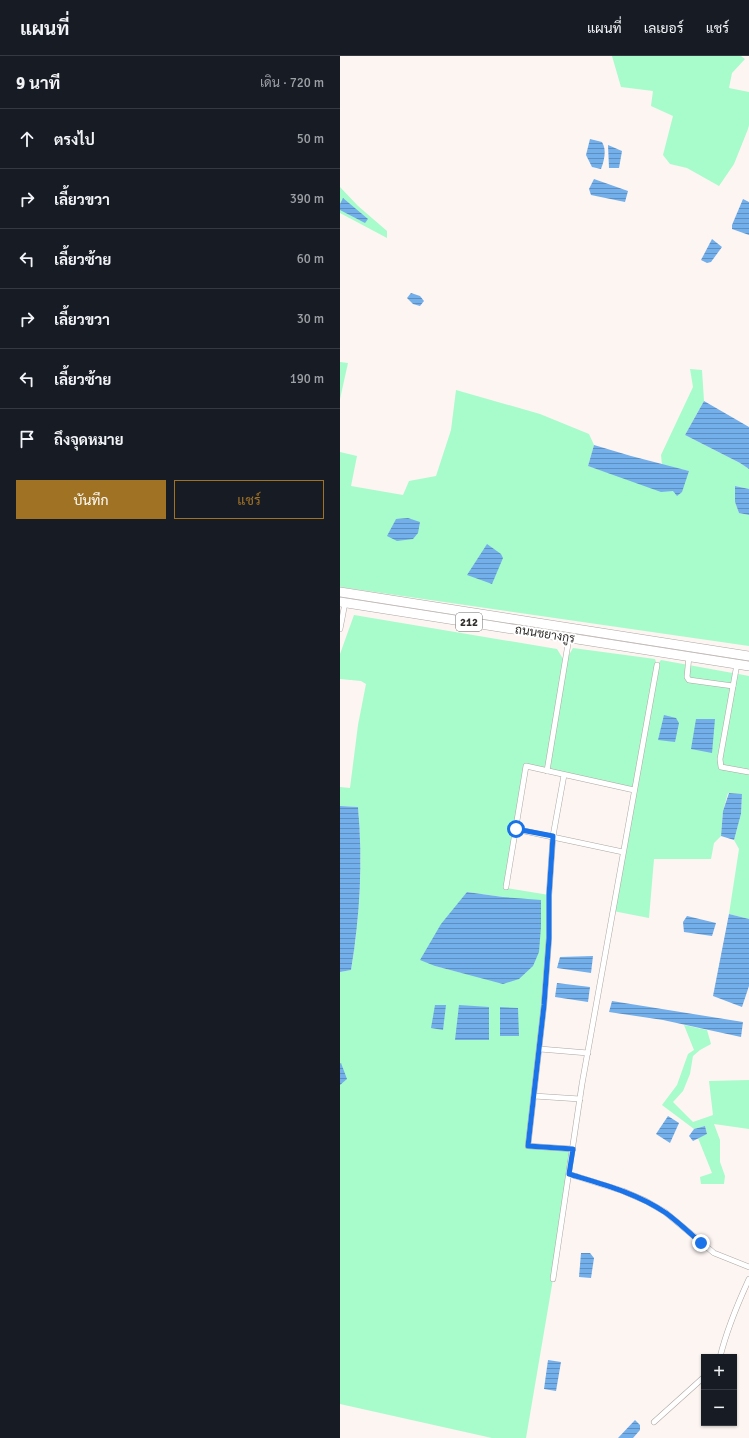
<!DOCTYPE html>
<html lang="th">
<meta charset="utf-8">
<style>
:root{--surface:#171b24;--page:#20242c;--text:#f1f3f6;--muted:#9ea1a6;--line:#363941;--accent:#a07224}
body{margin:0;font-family:Signika,Sarabun,sans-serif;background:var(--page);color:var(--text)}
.controls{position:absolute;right:12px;bottom:12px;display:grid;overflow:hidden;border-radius:0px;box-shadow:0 1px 3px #0004}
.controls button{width:36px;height:36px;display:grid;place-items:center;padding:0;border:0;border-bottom:1px solid var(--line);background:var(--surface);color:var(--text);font:20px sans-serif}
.stop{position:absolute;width:12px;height:12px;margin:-9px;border:3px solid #1a73e8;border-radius:50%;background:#fff}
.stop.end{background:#1a73e8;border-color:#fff;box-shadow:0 1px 4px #0008}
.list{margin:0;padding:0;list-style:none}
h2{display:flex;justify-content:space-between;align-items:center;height:52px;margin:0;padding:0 16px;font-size:17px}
h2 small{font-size:13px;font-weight:400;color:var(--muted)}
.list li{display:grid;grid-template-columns:26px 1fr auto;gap:12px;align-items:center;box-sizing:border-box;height:60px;padding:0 16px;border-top:1px solid var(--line)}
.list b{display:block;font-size:15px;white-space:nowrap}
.list em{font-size:13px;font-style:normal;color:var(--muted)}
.actions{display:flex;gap:8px;padding:12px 16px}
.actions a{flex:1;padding:9px 0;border:1px solid var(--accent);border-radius:0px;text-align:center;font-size:14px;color:var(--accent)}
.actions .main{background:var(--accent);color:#fff}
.icon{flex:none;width:22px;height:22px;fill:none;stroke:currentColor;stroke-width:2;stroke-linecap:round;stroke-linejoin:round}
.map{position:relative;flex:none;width:409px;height:1382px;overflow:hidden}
header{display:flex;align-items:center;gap:24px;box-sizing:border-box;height:56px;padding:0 20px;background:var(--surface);border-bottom:1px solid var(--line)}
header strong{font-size:19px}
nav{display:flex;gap:22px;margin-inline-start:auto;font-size:14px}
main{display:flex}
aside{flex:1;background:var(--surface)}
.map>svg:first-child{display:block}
.grass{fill:#a8fbcb;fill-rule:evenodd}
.water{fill:url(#water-rules)}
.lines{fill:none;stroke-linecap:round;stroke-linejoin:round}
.street-casing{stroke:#ada6a3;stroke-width:6}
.highway-casing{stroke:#ada6a3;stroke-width:10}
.street{stroke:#fff;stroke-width:5}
.highway{stroke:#fff;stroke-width:9}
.route{stroke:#1a73e8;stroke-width:5}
.labels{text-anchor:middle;stroke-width:4;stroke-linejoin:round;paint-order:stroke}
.shield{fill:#fff;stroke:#6f6d6c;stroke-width:1}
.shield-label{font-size:11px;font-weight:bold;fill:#312f2d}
.street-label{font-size:12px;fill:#312f2d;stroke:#fff}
</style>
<header>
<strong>แผนที่</strong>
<nav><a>แผนที่</a><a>เลเยอร์</a><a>แชร์</a></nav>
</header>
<main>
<aside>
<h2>9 นาที<small>เดิน · 720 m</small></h2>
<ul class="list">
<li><svg class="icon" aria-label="ahead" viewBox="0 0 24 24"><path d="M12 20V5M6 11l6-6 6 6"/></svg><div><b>ตรงไป</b></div><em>50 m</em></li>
<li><svg class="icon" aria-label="right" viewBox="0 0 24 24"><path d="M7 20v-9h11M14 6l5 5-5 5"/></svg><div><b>เลี้ยวขวา</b></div><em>390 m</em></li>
<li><svg class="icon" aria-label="left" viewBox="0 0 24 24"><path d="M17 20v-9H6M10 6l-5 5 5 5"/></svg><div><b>เลี้ยวซ้าย</b></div><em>60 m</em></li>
<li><svg class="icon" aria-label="right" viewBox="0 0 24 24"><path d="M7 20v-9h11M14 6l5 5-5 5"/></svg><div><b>เลี้ยวขวา</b></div><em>30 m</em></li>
<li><svg class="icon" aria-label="left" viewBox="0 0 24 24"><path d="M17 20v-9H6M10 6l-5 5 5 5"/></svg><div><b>เลี้ยวซ้าย</b></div><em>190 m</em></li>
<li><svg class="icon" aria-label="arrive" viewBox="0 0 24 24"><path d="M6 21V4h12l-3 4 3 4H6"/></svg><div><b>ถึงจุดหมาย</b></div></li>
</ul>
<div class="actions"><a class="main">บันทึก</a><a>แชร์</a></div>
</aside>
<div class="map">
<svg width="409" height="1382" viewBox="0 0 409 1382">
<defs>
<pattern id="water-rules" width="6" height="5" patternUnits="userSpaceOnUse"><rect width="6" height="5" fill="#73afeb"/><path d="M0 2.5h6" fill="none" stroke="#5f8fbf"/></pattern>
</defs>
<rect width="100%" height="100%" fill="#fdf5f2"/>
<g class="grass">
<path d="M 272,0 L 401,0 L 405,3 L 392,17 L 389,32 L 409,36 L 409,69 L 408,73 L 394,108 L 379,130 L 347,112 L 330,108 L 323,99 L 333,60 L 311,50 L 313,35 L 281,31 Z"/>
<path d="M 0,131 L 18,150 L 47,175 L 47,182 L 0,157 Z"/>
<path d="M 0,306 L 8,307 L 0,343 Z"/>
<path d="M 350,313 L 362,314 L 364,345 L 345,379 L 400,407 L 409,413 L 409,433 L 395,430 L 395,446 L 399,457 L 409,459 L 409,590 L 0,531 L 0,396 L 17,400 L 11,430 L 63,439 L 69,425 L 96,420 L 111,374 L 116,334 L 200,358 L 249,378 L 254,389 L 248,410 L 326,435 L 333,435 L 349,415 L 322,409 L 321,399 L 353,331 Z"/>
<path d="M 14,559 L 217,593 L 225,606 L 233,592 L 315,603 L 317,609 L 321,604 L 409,620 L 409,863 L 389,858 L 399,793 L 394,784 L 401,758 L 402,738 L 388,737 L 383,755 L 381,780 L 374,787 L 371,803 L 314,803 L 309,862 L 273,855 L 294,734 L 186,710 L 166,832 L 209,839 L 209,882 L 188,1090 L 233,1093 L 213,1223 L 186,1382 L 152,1382 L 0,1348 L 0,916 L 11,914 C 20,861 23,805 18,751 L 0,750 L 0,731 L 10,732 L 18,669 L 26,628 L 21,625 L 0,623 L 0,598 ZM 127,836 L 163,841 L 126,918 L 95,910 Z"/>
<path d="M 344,969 L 367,974 L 371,988 L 360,994 L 353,1000 L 350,1018 L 343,1035 L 333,1046 L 353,1066 L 373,1059 L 369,1025 L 409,1024 L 409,1073 L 374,1068 L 380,1084 L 380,1106 L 385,1120 L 384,1128 L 361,1128 L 360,1121 L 372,1117 L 358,1082 L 367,1078 L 365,1070 L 354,1073 L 322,1049 L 337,1029 L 348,998 L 354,994 Z"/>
</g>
<g class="water">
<path d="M 250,83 L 262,86 C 267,94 264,105 261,113 L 252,111 L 246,99 Z"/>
<path d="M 268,89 L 282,95 L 279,112 L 269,112 Z"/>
<path d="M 254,123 L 288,135 L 285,146 L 251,139 L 249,133 Z"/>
<path d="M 3,142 L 28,163 L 25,167 L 0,154 L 0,148 Z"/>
<path d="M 403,143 L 409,146 L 409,179 L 392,173 L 392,169 Z"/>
<path d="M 372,183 L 382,191 L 371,206 L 367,207 L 361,204 Z"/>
<path d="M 71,237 L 80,240 L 84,245 L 80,250 L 73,248 L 67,242 Z"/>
<path d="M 364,345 L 409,371 L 409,413 L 400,407 L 345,379 Z"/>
<path d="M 254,389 L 291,400 L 349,415 L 342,436 L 337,440 L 333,435 L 321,436 L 248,410 Z"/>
<path d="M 395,430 L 409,433 L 409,459 L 399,457 L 395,446 Z"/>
<path d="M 68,462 L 80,466 L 78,477 L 73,483 L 57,485 L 47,480 L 56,463 Z"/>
<path d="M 147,488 L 161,498 L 163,502 L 152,528 L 127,519 Z"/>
<path d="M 324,659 L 336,662 L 339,667 L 335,686 L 318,684 Z"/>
<path d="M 356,663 L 375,663 L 372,697 L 351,693 Z"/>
<path d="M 389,737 L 402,738 L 401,758 L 394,784 L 381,780 L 383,755 Z"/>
<path d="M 0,750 L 18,751 C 23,805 20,860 11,914 L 0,916 Z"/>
<path d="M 127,836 L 163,841 L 201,844 L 201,871 L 199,896 L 193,910 L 179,923 L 163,928 L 95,910 L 80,904 L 101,868 Z"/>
<path d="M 389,858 L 409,863 L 409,930 L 402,951 L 373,940 Z"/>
<path d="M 347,860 L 376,867 L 372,880 L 344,876 L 343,866 Z"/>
<path d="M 253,900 L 251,917 L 217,912 L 220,901 Z"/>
<path d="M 217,927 L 250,931 L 248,946 L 215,941 Z"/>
<path d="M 272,945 L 403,966 L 401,981 L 323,964 L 269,956 Z"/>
<path d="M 95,949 L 106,949 L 103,974 L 91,972 Z"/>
<path d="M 119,949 L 149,951 L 149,984 L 115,984 Z"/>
<path d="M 160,951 L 178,952 L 179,980 L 160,980 Z"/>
<path d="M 1,1007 L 7,1023 L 0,1029 L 0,1008 Z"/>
<path d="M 328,1060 L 339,1067 L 330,1087 L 316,1078 Z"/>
<path d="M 365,1070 L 367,1078 L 353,1085 L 349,1080 L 354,1073 Z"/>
<path d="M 241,1197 L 250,1197 L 254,1202 L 251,1222 L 239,1221 Z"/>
<path d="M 208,1304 L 221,1306 L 216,1335 L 204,1333 Z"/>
<path d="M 295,1364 L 300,1369 L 300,1374 L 293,1382 L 278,1382 Z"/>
</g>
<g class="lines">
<defs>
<g id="street">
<path d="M 0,573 L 5,547"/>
<path d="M 349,600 L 347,621 L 349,624 L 393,630"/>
<path d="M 397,608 L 380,703 L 381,711 L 409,716"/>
<path d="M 207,715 L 229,582"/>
<path d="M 224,719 L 213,780 L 209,839 L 209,882 L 204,949 L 188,1090 L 233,1093"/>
<path d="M 175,773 L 283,796"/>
<path d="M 166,831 L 186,710 L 294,734"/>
<path d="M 200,993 L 248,997"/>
<path d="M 194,1040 L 240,1043"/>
<path d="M 229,1118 L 283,1135 L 306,1145 L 325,1156 L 374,1197 L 409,1211"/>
<path d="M 213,1223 L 242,1028 L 317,609"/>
<path d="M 380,1301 C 387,1273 397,1249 409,1223"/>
<path d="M 314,1366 L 364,1321"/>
</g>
<g id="highway">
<path d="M 0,536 L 409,600"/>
<path d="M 0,546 L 409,610"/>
</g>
</defs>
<use href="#street" class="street-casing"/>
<use href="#highway" class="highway-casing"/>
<use href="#street" class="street"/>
<use href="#highway" class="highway"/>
</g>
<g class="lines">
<path class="route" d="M 176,773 L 213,780 L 209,839 L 209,882 L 204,949 L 188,1090 L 233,1093 L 229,1118 C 262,1128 297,1137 326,1157 C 338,1166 349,1176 361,1187"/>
</g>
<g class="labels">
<rect class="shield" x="116" y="557" width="26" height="18" rx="3"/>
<g class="shield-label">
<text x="129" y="570">212</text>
</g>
<g class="street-label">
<text transform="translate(205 578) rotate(9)" y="4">ถนนชยางกูร</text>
</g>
</g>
</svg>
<div class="controls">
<button>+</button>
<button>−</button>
</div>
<div class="stop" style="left:176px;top:773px"></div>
<div class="stop end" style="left:361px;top:1187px"></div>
</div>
</main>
